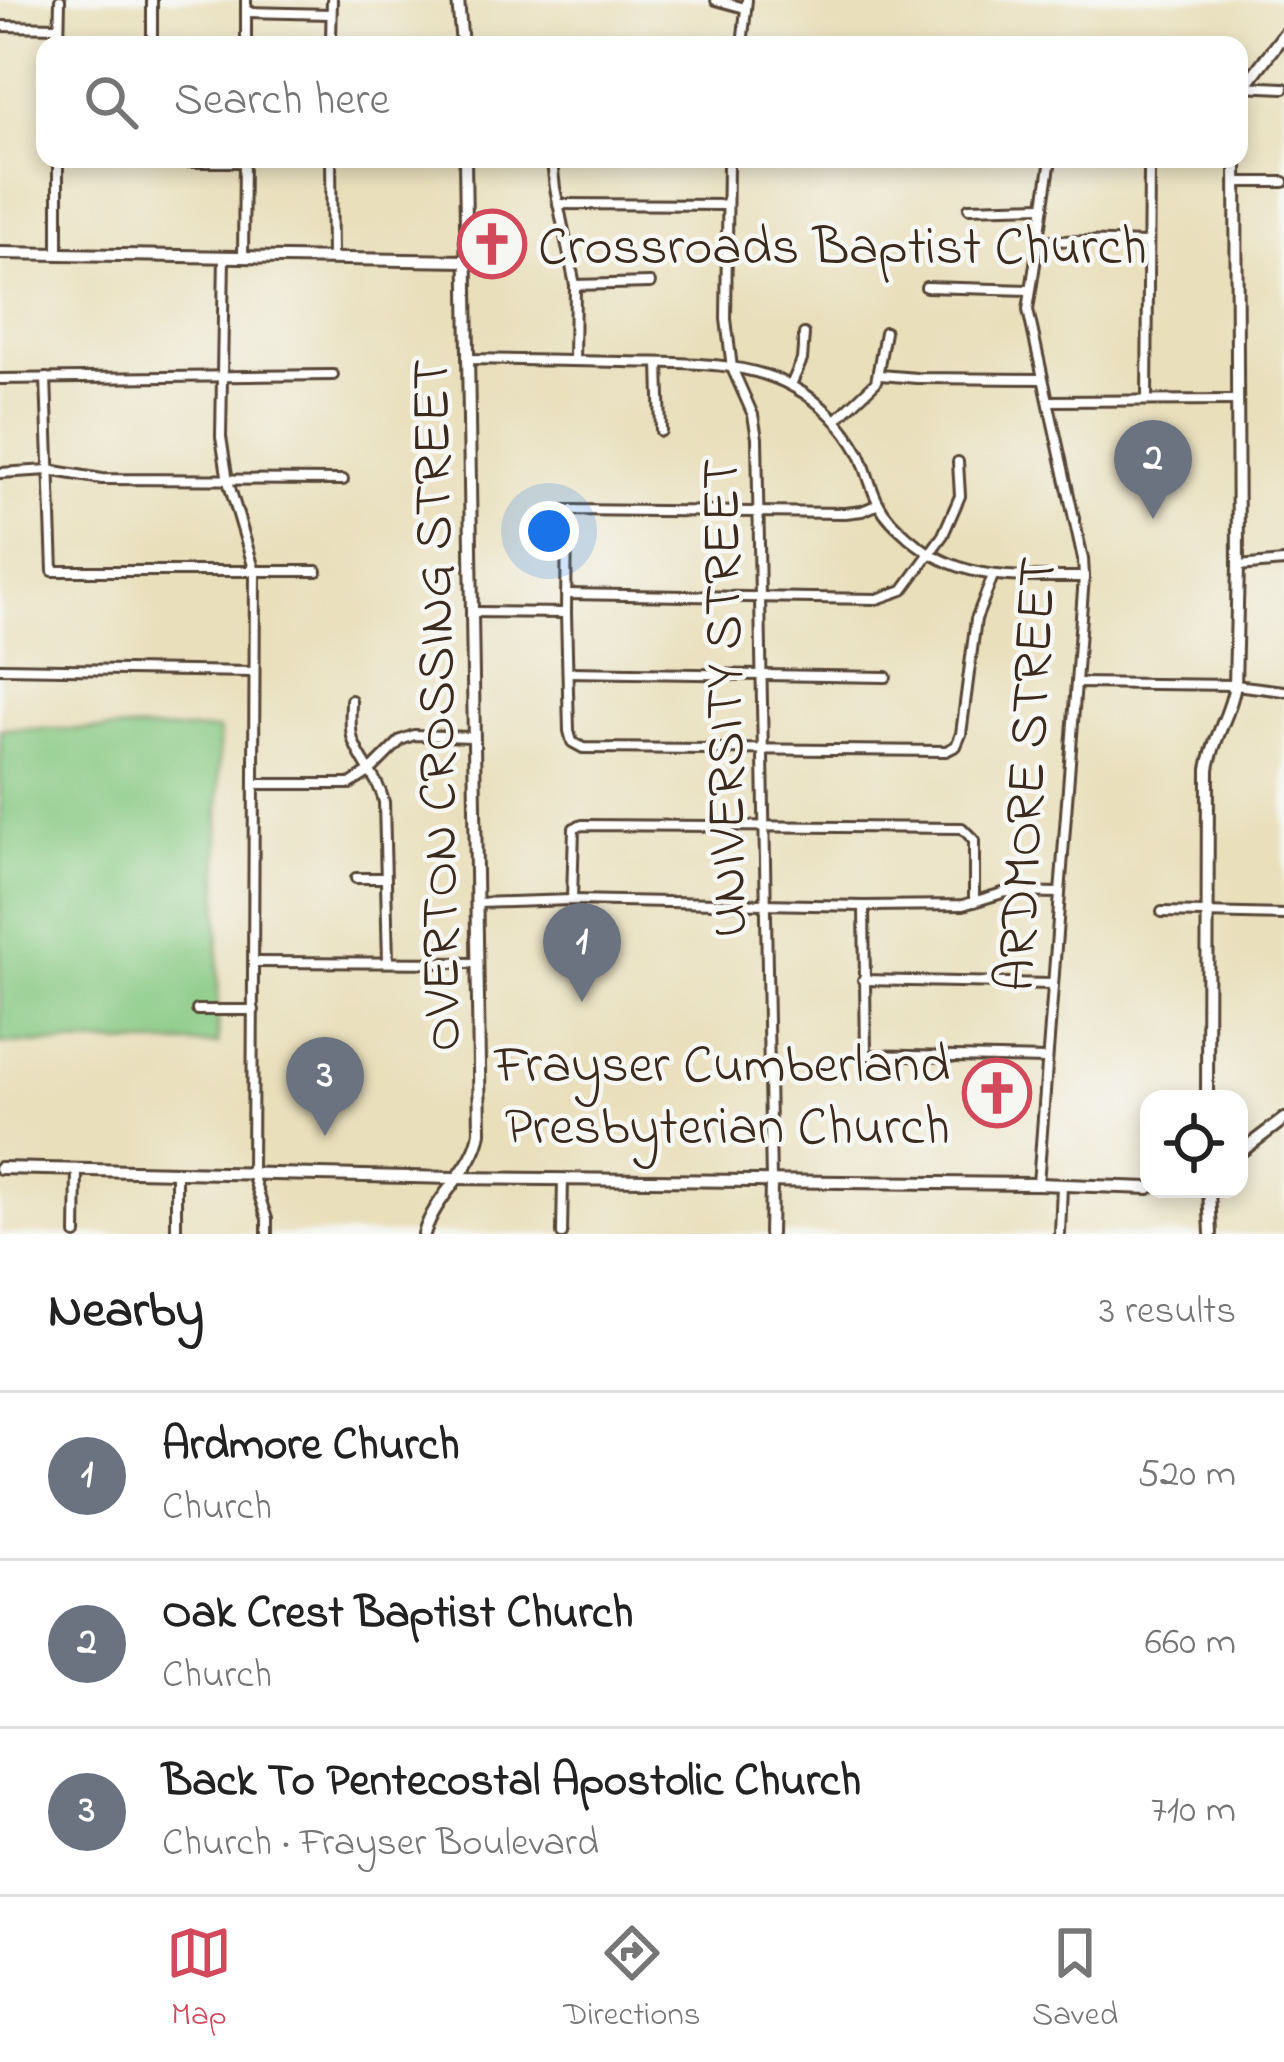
<!DOCTYPE html>
<meta charset="utf-8">
<style>
:root{--surface:#fff;--page:#f6f6f6;--text:#222;--muted:#767676;--line:#e0e0e0;--accent:#d1495b}
body{margin:0;font-family:"Indie Flower",sans-serif;background:var(--page);color:var(--text)}
.controls{position:absolute;right:36px;bottom:36px;display:grid;overflow:hidden;border-radius:24px;box-shadow:0 6px 18px #0003}
.controls button{width:108px;height:108px;display:grid;place-items:center;padding:0;border:0;border-bottom:3px solid var(--line);background:var(--surface);color:var(--text);font:60px sans-serif}
.you{position:absolute;left:549px;top:531px;width:42px;height:42px;margin:-30px;border:9px solid #fff;border-radius:50%;background:#1a73e8;box-shadow:0 0 0 18px #1a73e833}
.badge{display:grid;place-items:center;width:78px;height:78px;border-radius:50%;background:var(--accent);color:#fff;font-size:39px;font-weight:700}
.pin{position:absolute;translate:-50% -99px;filter:drop-shadow(0 3px 6px #0008)}
.pin::after{content:'';position:absolute;top:63px;width:42px;height:36px;background:inherit;clip-path:polygon(0 0,100% 0,50% 100%)}
.list{margin:0;padding:0;list-style:none}
h2{display:flex;justify-content:space-between;align-items:center;height:156px;margin:0;padding:0 48px;font-size:51px}
h2 small{font-size:39px;font-weight:400;color:var(--muted)}
.list li{display:grid;grid-template-columns:78px 1fr auto;gap:36px;align-items:center;box-sizing:border-box;height:168px;padding:0 48px;border-top:3px solid var(--line)}
.list b{display:block;font-size:45px;white-space:nowrap}
.list p{margin:0;font-size:39px;white-space:nowrap;color:var(--muted)}
.list em{font-size:39px;font-style:normal;color:var(--muted)}
.icon{flex:none;width:66px;height:66px;fill:none;stroke:currentColor;stroke-width:2;stroke-linecap:round;stroke-linejoin:round}
.map{position:relative;flex:none;width:1284px;height:1234px;overflow:hidden}
.search{position:absolute;background:var(--surface);box-shadow:0 6px 18px #0003;left:36px;right:36px;top:36px;height:132px;display:flex;align-items:center;gap:30px;box-sizing:border-box;padding:0 42px;border-radius:24px;color:var(--muted);font-size:45px}
.sheet{height:660px;background:var(--surface)}
nav{display:flex;justify-content:space-around;align-items:center;box-sizing:border-box;height:168px;border-top:3px solid var(--line);background:var(--surface);font-size:33px;color:var(--muted)}
nav a{display:grid;justify-items:center;gap:6px}
nav .on{color:var(--accent)}
.map>svg:first-child{display:block}
.green{fill:#87c982;stroke:#617a50;stroke-width:3}
.lines{fill:none;stroke-linecap:round;stroke-linejoin:round}
.street-casing{stroke:#554536;stroke-width:14}
.secondary-casing{stroke:#554536;stroke-width:16}
.street{stroke:#fff;stroke-width:8}
.secondary{stroke:#fff;stroke-width:10}
.labels{text-anchor:middle;stroke-width:9;stroke-linejoin:round;paint-order:stroke}
.poi-label{font-size:54px;fill:#3b2a1e;stroke:#f6f6f2;text-anchor:start}
.street-label{font-size:54px;fill:#3b2a1e;stroke:#f6f6f2}
</style>
<div class="map">
<svg width="1284" height="1234" viewBox="0 0 1284 1234">
<rect width="100%" height="100%" fill="#f6f6f2"/>
<filter id="ink" filterUnits="userSpaceOnUse"><feTurbulence type="fractalNoise" baseFrequency=".00833" numOctaves="2"/><feDisplacementMap in="SourceGraphic" scale="24" xChannelSelector="R" yChannelSelector="G"/><feConvolveMatrix kernelMatrix="1 2 1 2 8 2 1 2 1" color-interpolation-filters="sRGB"/></filter>
<filter id="wash" filterUnits="userSpaceOnUse"><feTurbulence type="fractalNoise" baseFrequency=".004" numOctaves="4" result="noise"/><feDisplacementMap in="SourceGraphic" scale="48" xChannelSelector="R" yChannelSelector="G"/><feGaussianBlur stdDeviation="2.7" result="paint"/><feColorMatrix in="noise" values="0 0 0 0 0 0 0 0 0 0 0 0 0 0 0 0 0 1.4 0 .05"/><feComposite in="paint" operator="in"/></filter>
<g filter="url(#wash)">
<rect width="100%" height="100%" fill="#e9dfbb"/>
<path class="green" d="M 0,729 L 219,730 L 218,1044 L 0,1043 Z"/>
</g>
<g filter="url(#ink)">
<g class="lines">
<defs>
<g id="street">
<path d="M 716,0 L 745,8"/>
<path d="M 246,12 L 331,14"/>
<path d="M 0,26 L 59,27"/>
<path d="M 331,39 L 332,0"/>
<path d="M 59,45 L 60,0"/>
<path d="M 152,45 L 152,0"/>
<path d="M 246,45 L 246,0"/>
<path d="M 742,45 L 747,0"/>
<path d="M 1240,86 L 1284,88"/>
<path d="M 150,159 L 150,162 L 244,162"/>
<path d="M 331,159 L 332,258"/>
<path d="M 552,162 L 555,188 L 575,285 L 574,361"/>
<path d="M 728,165 L 726,319 L 732,368 L 753,415 L 757,438 L 771,1181"/>
<path d="M 1236,182 L 1284,182"/>
<path d="M 558,204 L 727,205"/>
<path d="M 969,208 L 1044,206"/>
<path d="M 1038,240 L 1147,243"/>
<path d="M 58,253 L 58,159"/>
<path d="M 224,256 L 221,437 L 228,481 L 255,572 L 252,1174 L 267,1219 L 267,1234"/>
<path d="M 243,258 L 244,159"/>
<path d="M 575,285 L 650,283"/>
<path d="M 926,287 L 1029,290"/>
<path d="M 467,359 C 519,360 572,361 624,362 C 679,364 746,359 795,388 C 821,402 844,426 859,453 C 867,469 870,488 879,504 C 886,518 898,528 909,538 C 963,584 1018,576 1084,577"/>
<path d="M 659,363 L 661,431"/>
<path d="M 880,375 L 917,378 L 1042,379"/>
<path d="M 46,378 L 53,571 L 317,571"/>
<path d="M 0,379 L 333,375"/>
<path d="M 791,385 L 802,360 L 804,334"/>
<path d="M 1147,399 L 1149,170"/>
<path d="M 1049,401 L 1236,400"/>
<path d="M 836,420 L 876,382 L 885,332"/>
<path d="M 0,473 L 49,470 L 102,479 L 343,480"/>
<path d="M 879,504 L 862,511 L 845,513 L 567,510 L 566,613 L 569,731 L 572,742 L 583,748 L 946,751 L 956,746 L 961,734 L 976,619 L 993,576"/>
<path d="M 1238,566 L 1284,562"/>
<path d="M 566,594 L 877,599 L 903,590 L 943,535 L 960,496 L 958,462"/>
<path d="M 472,612 L 566,613"/>
<path d="M 0,668 L 254,672"/>
<path d="M 568,672 L 886,677"/>
<path d="M 1077,683 L 1235,685 L 1284,691"/>
<path d="M 351,700 C 351,713 349,728 353,740 C 361,763 379,779 384,802 L 388,962"/>
<path d="M 255,784 L 350,784 L 369,772 L 401,740 L 414,735 L 472,737"/>
<path d="M 356,878 L 384,878"/>
<path d="M 572,900 L 574,828 L 582,825 L 962,828 L 974,840 L 974,902"/>
<path d="M 477,903 L 572,900 L 864,906 L 963,905 L 1006,892 L 1060,893"/>
<path d="M 864,906 L 866,1055 L 1047,1059"/>
<path d="M 1162,912 L 1284,915"/>
<path d="M 254,962 L 477,963"/>
<path d="M 863,980 L 1052,984"/>
<path d="M 197,1010 L 254,1010"/>
<path d="M 1038,1184 L 1084,577 L 1083,559 L 1028,310 L 1051,159"/>
<path d="M 76,1234 L 77,1170"/>
<path d="M 176,1234 L 176,1172"/>
<path d="M 562,1234 L 563,1179"/>
<path d="M 1060,1234 L 1062,1185"/>
</g>
<g id="secondary">
<path d="M 458,0 L 462,45"/>
<path d="M 1239,108 L 1244,87 L 1284,34"/>
<path d="M 0,253 L 466,261"/>
<path d="M 1207,1099 L 1208,769 C 1213,737 1230,716 1235,685 L 1238,566 L 1236,159"/>
<path d="M 1239,1153 L 1284,1119"/>
<path d="M 0,1168 L 454,1178 L 1038,1184 L 1149,1188"/>
<path d="M 1209,1189 L 1211,1234"/>
<path d="M 424,1234 C 436,1193 475,1169 480,1132 L 465,159"/>
<path d="M 770,1234 L 771,1183"/>
</g>
</defs>
<use href="#street" class="street-casing"/>
<use href="#secondary" class="secondary-casing"/>
<use href="#street" class="street"/>
<use href="#secondary" class="secondary"/>
</g>
</g>
<defs>
<symbol id="church-ring" viewBox="-11 -11 22 22"><circle r="9.5" fill="#f6f6f2" stroke="#d1495b" stroke-width="1.5"/><path d="M-1.2-6h2.4v3.5h3.3v2.4h-3.3V6h-2.4V-.1h-3.3v-2.4h3.3Z" fill="#d1495b"/></symbol>
</defs>
<g fill-rule="evenodd">
<use href="#church-ring" x="454" y="206" width="76" height="76"/>
<use href="#church-ring" x="959" y="1055" width="76" height="76"/>
</g>
<g class="labels">
<g class="poi-label">
<text x="538" y="263">Crossroads Baptist Church</text>
<text x="950" y="1081" text-anchor="end">Frayser Cumberland<tspan x="950" dy="62">Presbyterian Church</tspan></text>
</g>
<g class="street-label">
<text transform="translate(722 698) rotate(-91)" y="19">UNIVERSITY STREET</text>
<text transform="translate(434 705) rotate(-91)" y="19">OVERTON CROSSING STREET</text>
<text transform="translate(1024 774) rotate(-87)" y="19">ARDMORE STREET</text>
</g>
</g>
</svg>
<div class="controls">
<button><svg class="icon" aria-label="locate" viewBox="0 0 24 24"><circle cx="12" cy="12" r="6"/><path d="M12 2v4M12 18v4M2 12h4M18 12h4"/></svg></button>
</div>
<div class="you"></div>
<div class="pin badge" style="left:582px;top:1002px;background:#6b7280">1</div>
<div class="pin badge" style="left:1153px;top:519px;background:#6b7280">2</div>
<div class="pin badge" style="left:325px;top:1136px;background:#6b7280">3</div>
<div class="search"><svg class="icon" aria-label="search" viewBox="0 0 24 24"><circle cx="10" cy="10" r="6"/><path d="M15 15l6 6"/></svg>Search here</div>
</div>
<section class="sheet">
<h2>Nearby<small>3 results</small></h2>
<ul class="list">
<li><span class="badge" style="background:#6b7280">1</span><div><b>Ardmore Church</b><p>Church</p></div><em>520 m</em></li>
<li><span class="badge" style="background:#6b7280">2</span><div><b>Oak Crest Baptist Church</b><p>Church</p></div><em>660 m</em></li>
<li><span class="badge" style="background:#6b7280">3</span><div><b>Back To Pentecostal Apostolic Church</b><p>Church · Frayser Boulevard</p></div><em>710 m</em></li>
</ul>
</section>
<nav>
<a class="on"><svg class="icon" aria-label="map" viewBox="0 0 24 24"><path d="M3 6l6-2 6 2 6-2v14l-6 2-6-2-6 2zM9 4v14M15 6v14"/></svg>Map</a>
<a><svg class="icon" aria-label="directions" viewBox="0 0 24 24"><path d="M12 3l9 9-9 9-9-9zM9 14v-3h6M13 9l2 2-2 2"/></svg>Directions</a>
<a><svg class="icon" aria-label="saved" viewBox="0 0 24 24"><path d="M7 4h10v16l-5-4-5 4z"/></svg>Saved</a>
</nav>
